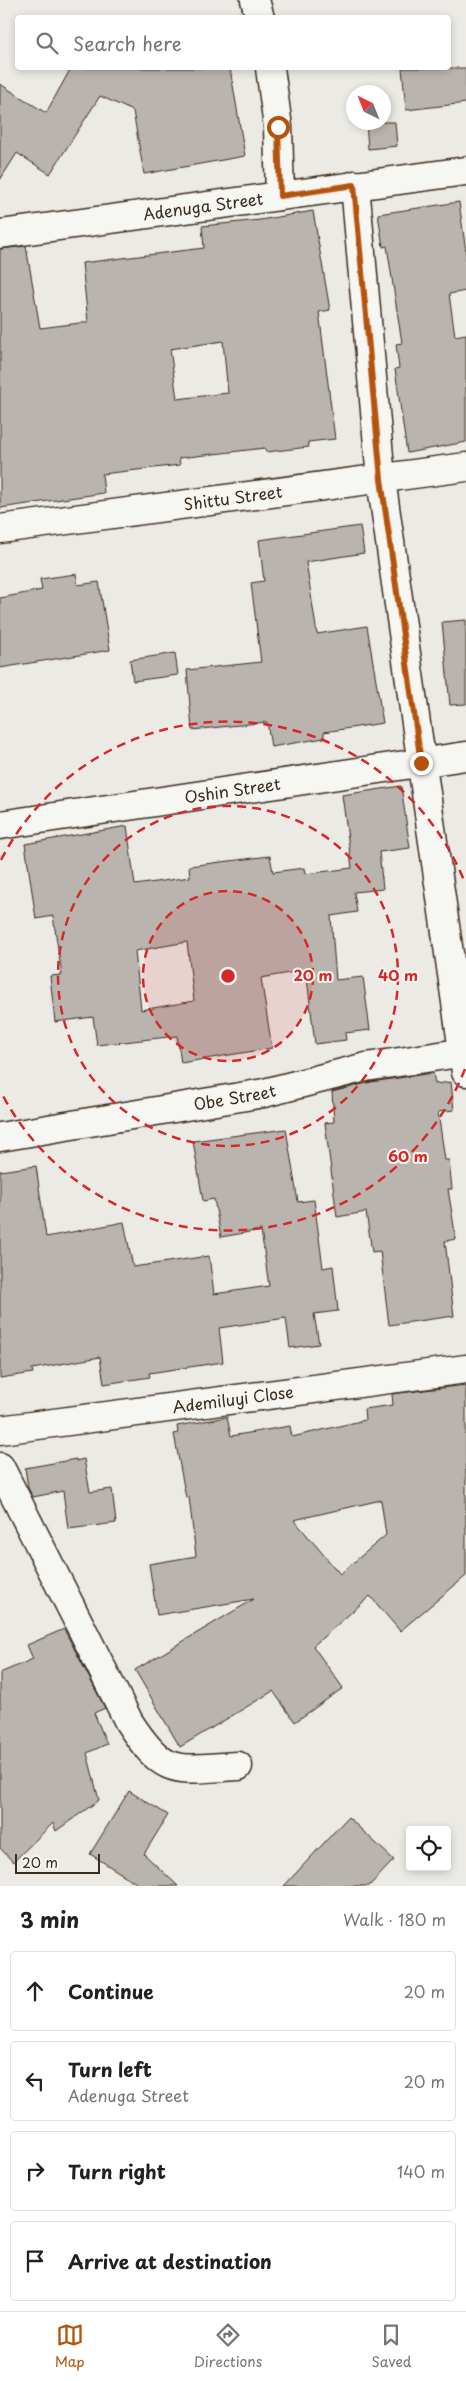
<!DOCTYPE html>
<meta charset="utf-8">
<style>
:root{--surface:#fff;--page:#f2f2f2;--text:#202124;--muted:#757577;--line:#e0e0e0;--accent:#b45309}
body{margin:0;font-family:"Playpen Sans",sans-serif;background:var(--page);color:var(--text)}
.controls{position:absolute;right:15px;bottom:15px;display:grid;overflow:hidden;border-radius:5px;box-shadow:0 2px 8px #0003}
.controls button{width:45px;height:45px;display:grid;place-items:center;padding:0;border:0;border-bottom:1px solid var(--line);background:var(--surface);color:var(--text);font:25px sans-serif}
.compass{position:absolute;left:346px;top:85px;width:45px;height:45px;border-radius:50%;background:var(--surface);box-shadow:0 2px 8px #0003;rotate:317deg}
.scale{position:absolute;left:15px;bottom:12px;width:85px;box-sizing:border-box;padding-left:5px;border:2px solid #3b2a1e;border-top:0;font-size:14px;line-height:18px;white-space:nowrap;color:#3b2a1e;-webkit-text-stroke:4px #f6f6f2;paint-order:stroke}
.stop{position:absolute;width:15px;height:15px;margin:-11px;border:4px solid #b45309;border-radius:50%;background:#fff}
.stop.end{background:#b45309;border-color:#fff;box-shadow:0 1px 5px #0008}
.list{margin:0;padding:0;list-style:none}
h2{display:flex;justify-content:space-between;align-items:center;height:65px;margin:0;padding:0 20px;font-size:21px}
h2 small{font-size:16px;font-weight:400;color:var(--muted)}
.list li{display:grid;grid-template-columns:32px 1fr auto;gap:15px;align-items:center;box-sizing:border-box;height:80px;margin:0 10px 10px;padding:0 10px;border:1px solid var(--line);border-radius:5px}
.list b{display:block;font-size:19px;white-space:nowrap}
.list p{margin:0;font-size:16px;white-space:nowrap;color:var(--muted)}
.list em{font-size:16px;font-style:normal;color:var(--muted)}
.icon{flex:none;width:28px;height:28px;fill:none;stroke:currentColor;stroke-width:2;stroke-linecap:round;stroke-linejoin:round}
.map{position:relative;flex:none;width:466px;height:1886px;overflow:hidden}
.search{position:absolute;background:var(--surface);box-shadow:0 2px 8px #0003;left:15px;right:15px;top:15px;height:55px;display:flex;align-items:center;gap:12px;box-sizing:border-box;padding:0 18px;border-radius:5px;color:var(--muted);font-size:19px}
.sheet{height:425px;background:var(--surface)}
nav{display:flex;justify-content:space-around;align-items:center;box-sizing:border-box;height:70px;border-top:1px solid var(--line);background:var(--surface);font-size:14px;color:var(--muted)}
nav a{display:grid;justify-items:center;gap:2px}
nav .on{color:var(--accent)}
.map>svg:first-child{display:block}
.building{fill:#bab4ae;stroke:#3b2a1e;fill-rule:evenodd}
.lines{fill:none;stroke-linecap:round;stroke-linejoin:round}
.minor-casing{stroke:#3b2a1e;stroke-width:31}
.minor{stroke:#f6f6f2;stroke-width:28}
.route{stroke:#b45309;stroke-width:6}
.ring{fill:none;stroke:#d62828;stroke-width:2.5;stroke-dasharray:9 6}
.labels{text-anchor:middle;stroke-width:4;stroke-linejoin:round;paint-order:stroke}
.street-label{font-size:16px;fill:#3b2a1e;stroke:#f6f6f2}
.centre{fill:#d62828;stroke:#f6f6f2;stroke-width:2.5}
.ring-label{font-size:15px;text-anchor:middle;font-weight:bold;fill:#d62828;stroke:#f6f6f2;stroke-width:4;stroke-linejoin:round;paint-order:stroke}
</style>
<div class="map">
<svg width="466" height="1886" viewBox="0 0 466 1886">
<rect width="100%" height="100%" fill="#ebeae5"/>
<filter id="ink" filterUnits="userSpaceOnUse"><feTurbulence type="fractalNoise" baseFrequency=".02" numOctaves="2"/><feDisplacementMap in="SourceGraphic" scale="10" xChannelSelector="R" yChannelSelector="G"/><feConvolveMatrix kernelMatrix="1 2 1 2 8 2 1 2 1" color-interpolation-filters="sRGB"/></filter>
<g filter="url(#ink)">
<g class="building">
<path d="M 71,68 L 230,68 L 245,156 L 144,174 L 133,111 L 100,96 L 50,174 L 17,153 L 0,180 L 0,84 L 46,113 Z"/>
<path d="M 402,68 L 466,68 L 466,103 L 406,110 Z"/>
<path d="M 366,122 L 395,122 L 397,146 L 368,149 Z"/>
<path d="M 459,202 L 466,252 L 466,291 L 449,294 L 455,336 L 466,334 L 466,442 L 407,453 L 395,369 L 399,368 L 396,344 L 402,343 L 387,246 L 383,247 L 378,214 Z"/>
<path d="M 313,211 L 330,310 L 319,312 L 335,439 L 308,442 L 309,447 L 266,452 L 265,448 L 179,458 L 180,465 L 102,474 L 104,493 L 0,508 L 0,249 L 26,246 L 40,328 L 88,322 L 82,263 L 204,248 L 202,226 L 260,220 ZM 223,341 L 228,393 L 177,399 L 170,349 Z"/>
<path d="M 360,526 L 364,553 L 306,562 L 317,634 L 367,626 L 383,723 L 324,732 L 324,738 L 271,747 L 267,722 L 192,730 L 187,670 L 261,662 L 251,583 L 264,581 L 259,540 Z"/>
<path d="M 76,574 L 78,585 L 99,582 L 110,650 L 0,668 L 0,598 L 42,590 L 40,579 Z"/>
<path d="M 466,620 L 466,704 L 450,705 L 442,622 Z"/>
<path d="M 175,653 L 178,675 L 133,681 L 130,660 Z"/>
<path d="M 401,786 L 410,848 L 379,852 L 383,889 L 354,892 L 357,912 L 331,916 L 336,980 L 363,977 L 370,1030 L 345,1033 L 346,1040 L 315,1044 L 306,970 L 261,978 L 272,1048 L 181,1063 L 177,1036 L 97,1045 L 93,1017 L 55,1022 L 50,976 L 62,975 L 53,916 L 36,919 L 25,844 L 127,826 L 135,885 L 190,877 L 189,866 L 270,856 L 273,872 L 304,868 L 305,874 L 352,868 L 342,795 ZM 187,942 L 194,1001 L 141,1010 L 135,951 Z"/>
<path d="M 433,1073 L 435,1084 L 451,1082 L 454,1110 L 438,1112 L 445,1160 L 449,1160 L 452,1189 L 448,1189 L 456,1239 L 445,1241 L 454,1316 L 389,1325 L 380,1251 L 372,1252 L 366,1212 L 337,1217 L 325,1123 L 334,1122 L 332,1092 L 371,1082 Z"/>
<path d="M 286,1129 L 298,1202 L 314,1200 L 323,1268 L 333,1266 L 338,1311 L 314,1314 L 319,1344 L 290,1348 L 286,1318 L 219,1328 L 223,1362 L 149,1373 L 150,1377 L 104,1384 L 100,1357 L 32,1369 L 33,1373 L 0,1378 L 0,1171 L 36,1166 L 46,1237 L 124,1222 L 133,1267 L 209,1256 L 214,1294 L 269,1286 L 261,1230 L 221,1237 L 214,1199 L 203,1201 L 193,1141 Z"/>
<path d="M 466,1385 L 466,1576 L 400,1631 L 370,1596 L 313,1646 L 343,1688 L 295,1722 L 273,1691 L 180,1747 L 135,1670 L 254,1599 L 157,1615 L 149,1564 L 196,1556 L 189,1497 L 186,1498 L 174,1434 L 178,1433 L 177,1426 L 227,1417 L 231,1436 L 290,1426 L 292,1437 L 365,1420 L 364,1409 L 393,1405 L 392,1394 ZM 381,1500 L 386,1535 L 340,1574 L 294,1520 Z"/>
<path d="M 76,1459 L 76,1461 L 84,1459 L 90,1492 L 112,1489 L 116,1523 L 68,1529 L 63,1491 L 33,1497 L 28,1488 L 25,1468 Z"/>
<path d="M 64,1629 L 105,1708 L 94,1713 L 107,1744 L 87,1753 L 99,1800 L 56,1831 L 53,1823 L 13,1862 L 0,1848 L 0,1673 L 33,1659 L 27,1645 Z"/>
<path d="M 129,1791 L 168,1815 L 144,1854 L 178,1886 L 141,1886 L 90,1854 Z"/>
<path d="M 348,1817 L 394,1860 L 369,1886 L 284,1886 Z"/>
</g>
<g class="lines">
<defs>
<g id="minor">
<path d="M 255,0 L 260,18"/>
<path d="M 270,68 L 278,127 L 280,196"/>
<path d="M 355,185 L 381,479 L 466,1072"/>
<path id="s1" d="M 0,234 L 466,171"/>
<path id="s2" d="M 0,529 L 466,467"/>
<path id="s3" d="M 0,825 L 466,756"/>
<path id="s4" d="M 0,1137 L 264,1093 L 366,1067 L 466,1052"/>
<path id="s5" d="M 0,1430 L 466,1369"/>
<path d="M 0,1467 L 129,1722 C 166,1779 176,1769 238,1766"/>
</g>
</defs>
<use href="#minor" class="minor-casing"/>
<use href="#minor" class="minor"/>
</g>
</g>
<g class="lines" filter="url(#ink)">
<path class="route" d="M 278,127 L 280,196 L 354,185 L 381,479 L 421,763"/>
</g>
<circle cx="228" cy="976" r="85" fill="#d62828" fill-opacity=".12"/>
<g class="ring">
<circle cx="228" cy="976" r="85"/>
<circle cx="228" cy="976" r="170"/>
<path d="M465 1069A255 255 0 0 1 1 1092M1 860A255 255 0 0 1 465 883"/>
</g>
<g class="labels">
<g class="street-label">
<text dy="6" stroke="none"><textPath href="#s1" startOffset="205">Adenuga Street</textPath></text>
<text dy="6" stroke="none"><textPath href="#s2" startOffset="235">Shittu Street</textPath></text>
<text dy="6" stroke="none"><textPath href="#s3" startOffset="235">Oshin Street</textPath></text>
<text dy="6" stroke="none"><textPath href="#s4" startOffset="238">Obe Street</textPath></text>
<text dy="6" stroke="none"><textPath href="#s5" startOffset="235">Ademiluyi Close</textPath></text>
</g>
</g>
<circle cx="228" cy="976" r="8" class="centre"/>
<g class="ring-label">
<text x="313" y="981">20 m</text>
<text x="398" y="981">40 m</text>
<text x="408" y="1162">60 m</text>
</g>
</svg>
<div class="controls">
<button><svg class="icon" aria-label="locate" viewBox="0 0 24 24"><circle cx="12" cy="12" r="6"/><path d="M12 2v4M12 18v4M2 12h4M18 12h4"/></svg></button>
</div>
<svg class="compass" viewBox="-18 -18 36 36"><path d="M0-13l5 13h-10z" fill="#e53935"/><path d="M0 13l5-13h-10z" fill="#757577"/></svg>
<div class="scale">20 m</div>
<div class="stop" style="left:278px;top:127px"></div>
<div class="stop end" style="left:421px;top:763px"></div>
<div class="search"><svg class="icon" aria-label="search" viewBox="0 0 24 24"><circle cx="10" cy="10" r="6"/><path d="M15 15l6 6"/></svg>Search here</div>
</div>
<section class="sheet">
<h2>3 min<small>Walk · 180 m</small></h2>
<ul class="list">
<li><svg class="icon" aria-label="ahead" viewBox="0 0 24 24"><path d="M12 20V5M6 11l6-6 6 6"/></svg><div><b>Continue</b></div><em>20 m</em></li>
<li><svg class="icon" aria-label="left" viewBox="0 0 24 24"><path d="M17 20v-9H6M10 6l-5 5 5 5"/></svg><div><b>Turn left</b><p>Adenuga Street</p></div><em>20 m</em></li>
<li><svg class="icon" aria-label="right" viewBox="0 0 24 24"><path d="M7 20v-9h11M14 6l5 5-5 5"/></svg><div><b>Turn right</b></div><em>140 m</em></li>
<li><svg class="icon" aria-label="arrive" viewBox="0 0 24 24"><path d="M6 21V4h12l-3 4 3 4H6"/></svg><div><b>Arrive at destination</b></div></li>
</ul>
</section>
<nav>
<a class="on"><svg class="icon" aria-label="map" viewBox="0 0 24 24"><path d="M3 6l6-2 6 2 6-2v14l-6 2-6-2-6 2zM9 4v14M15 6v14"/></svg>Map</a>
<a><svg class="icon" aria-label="directions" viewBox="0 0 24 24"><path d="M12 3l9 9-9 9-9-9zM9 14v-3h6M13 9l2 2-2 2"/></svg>Directions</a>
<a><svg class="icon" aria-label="saved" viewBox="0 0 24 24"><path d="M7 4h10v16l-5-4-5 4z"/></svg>Saved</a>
</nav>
